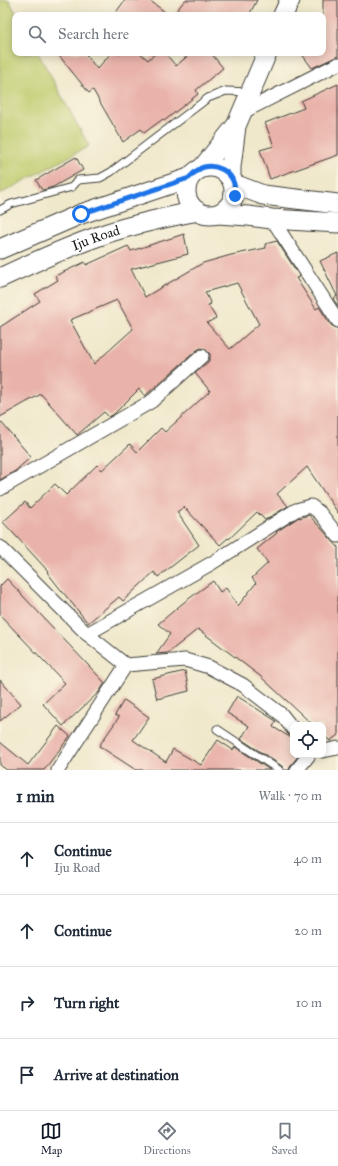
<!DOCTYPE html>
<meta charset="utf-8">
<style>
:root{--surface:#fff;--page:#f6f6f7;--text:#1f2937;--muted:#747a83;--line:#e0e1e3;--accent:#111827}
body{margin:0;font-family:"IM FELL Great Primer",serif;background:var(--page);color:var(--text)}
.controls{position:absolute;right:12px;bottom:12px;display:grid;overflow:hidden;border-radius:8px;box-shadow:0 2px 10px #0003}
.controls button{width:36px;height:36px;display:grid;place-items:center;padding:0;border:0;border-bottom:1px solid var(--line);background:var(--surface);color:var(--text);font:20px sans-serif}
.stop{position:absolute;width:12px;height:12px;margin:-9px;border:3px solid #1a73e8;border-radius:50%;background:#fff}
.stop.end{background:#1a73e8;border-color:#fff;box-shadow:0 1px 4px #0008}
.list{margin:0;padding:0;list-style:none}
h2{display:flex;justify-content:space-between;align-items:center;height:52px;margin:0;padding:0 16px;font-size:17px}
h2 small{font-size:13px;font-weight:400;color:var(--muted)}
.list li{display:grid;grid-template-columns:26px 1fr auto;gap:12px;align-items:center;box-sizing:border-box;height:72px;padding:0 16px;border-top:1px solid var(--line)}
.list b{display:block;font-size:15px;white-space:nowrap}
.list p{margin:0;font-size:13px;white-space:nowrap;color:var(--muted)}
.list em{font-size:13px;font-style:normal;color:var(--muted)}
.icon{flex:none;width:22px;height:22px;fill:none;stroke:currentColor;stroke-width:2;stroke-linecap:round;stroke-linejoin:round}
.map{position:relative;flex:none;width:338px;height:770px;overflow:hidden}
.search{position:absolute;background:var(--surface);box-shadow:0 2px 10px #0003;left:12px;right:12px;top:12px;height:44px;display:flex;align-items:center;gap:10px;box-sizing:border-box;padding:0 14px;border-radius:8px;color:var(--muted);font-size:15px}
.sheet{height:340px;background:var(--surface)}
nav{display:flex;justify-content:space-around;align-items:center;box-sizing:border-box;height:56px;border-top:1px solid var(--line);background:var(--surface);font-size:11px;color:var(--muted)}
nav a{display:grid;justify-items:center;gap:2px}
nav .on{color:var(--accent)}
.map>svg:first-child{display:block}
.green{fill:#beca6b;stroke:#6d7344}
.building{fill:#e9b3aa;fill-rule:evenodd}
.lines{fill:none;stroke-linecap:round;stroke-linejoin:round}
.service-casing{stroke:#3c3b36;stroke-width:9}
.minor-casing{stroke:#3c3b36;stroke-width:15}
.secondary-casing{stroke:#3c3b36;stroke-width:21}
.service{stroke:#fff;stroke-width:7}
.minor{stroke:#fff;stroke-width:13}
.secondary{stroke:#fff;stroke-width:19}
.route{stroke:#1a73e8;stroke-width:5}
.labels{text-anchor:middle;stroke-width:4;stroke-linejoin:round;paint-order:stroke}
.street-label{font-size:14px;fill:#1c1c1c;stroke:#fcf5e5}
</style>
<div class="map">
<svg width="338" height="770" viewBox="0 0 338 770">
<rect width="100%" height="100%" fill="#fcf5e5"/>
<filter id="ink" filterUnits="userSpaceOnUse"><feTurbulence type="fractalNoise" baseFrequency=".025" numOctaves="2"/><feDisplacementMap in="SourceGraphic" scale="8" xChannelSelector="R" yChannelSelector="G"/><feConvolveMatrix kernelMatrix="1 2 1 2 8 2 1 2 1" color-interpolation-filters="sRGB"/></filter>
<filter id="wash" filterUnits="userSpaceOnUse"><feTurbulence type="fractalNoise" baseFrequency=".012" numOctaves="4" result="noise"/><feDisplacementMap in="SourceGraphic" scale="16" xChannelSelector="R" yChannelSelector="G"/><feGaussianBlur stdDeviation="0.9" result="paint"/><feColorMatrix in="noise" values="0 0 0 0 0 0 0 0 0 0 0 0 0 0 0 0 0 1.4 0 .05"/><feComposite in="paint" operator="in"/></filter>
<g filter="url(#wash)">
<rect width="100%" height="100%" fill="#efe8cb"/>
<path class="green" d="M 0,0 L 9,0 L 17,15 L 15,15 L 15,53 L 38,53 L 89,146 L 0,194 Z"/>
<g id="blocks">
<g class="building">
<path d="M 125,0 L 149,0 L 169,15 L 114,15 Z"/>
<path d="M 185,0 L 257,0 L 249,15 L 173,15 Z"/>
<path d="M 323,0 L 338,0 L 338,56 L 312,68 L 301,53 L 323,53 Z"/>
<path d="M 57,53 L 85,53 L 97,69 L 111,53 L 140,53 L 148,60 L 156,53 L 165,53 L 176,66 L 191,53 L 211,53 L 223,68 L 196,90 L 198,94 L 164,121 L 163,119 L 144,133 L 141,129 L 123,142 L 93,90 L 89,93 Z"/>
<path d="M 338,84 L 338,155 L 270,179 L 260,150 L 274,146 L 265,123 L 304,108 L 301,101 Z"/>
<path d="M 76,157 L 83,170 L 53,187 L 42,190 L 36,180 Z"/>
<path d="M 184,234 L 188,254 L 131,269 L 145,297 L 203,263 L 231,255 L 266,248 L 265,244 L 277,241 L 300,277 L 296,278 L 316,309 L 319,307 L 331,325 L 338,329 L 338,513 L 307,467 L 277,494 L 288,506 L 265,520 L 257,512 L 229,539 L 228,538 L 220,545 L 184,507 L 177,512 L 199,545 L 158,577 L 154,572 L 123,601 L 119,597 L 88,623 L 57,585 L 47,572 L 48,571 L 3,522 L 25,502 L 30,508 L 55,484 L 66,495 L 97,465 L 102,470 L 130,444 L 137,452 L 161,428 L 165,432 L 210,391 L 195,373 L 208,362 L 210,358 L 210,354 L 205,349 L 201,348 L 197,350 L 147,394 L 145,396 L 139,389 L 114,414 L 109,417 L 104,412 L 77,435 L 41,394 L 0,417 L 0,327 L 40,301 L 35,294 L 58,280 L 55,276 L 85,262 L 86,265 L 128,246 L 131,251 ZM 237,283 L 259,324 L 230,349 L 207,323 L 216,318 L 208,305 L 211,304 L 205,292 ZM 117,300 L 133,329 L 94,364 L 70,320 Z"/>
<path d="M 338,253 L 338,306 L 333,299 L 337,296 L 320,261 Z"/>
<path d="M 0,421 L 31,457 L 15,471 L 0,480 Z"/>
<path d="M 309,515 L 338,547 L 338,735 L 330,741 L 323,735 L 323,725 L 313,725 L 260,676 L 198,629 L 168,653 L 156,654 L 170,634 L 158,624 L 183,603 L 213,581 L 220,592 L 226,588 L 238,606 L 256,583 L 252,578 L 268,563 L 257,549 L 277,533 L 276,532 L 299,517 L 300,518 Z"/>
<path d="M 7,579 L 105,683 L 99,692 L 63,726 L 43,704 L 65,683 L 0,615 L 0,586 Z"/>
<path d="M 185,671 L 189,691 L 157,699 L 152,679 Z"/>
<path d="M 0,680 L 21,704 L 0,721 Z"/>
<path d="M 237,696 L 276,721 L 273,727 L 293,739 L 293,755 L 299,755 L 291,765 L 289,770 L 284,770 L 282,766 L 241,739 L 249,726 L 227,713 Z"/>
<path d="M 124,700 L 149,717 L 133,740 L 166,762 L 173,749 L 201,765 L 218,740 L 233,750 L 235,747 L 270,770 L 136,770 L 99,746 L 119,717 L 115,715 Z"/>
<path d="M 58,726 L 70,736 L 44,770 L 7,770 L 0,765 L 0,742 L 28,765 Z"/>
</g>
</g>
</g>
<g filter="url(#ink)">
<use href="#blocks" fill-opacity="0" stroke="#3c3b36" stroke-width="1"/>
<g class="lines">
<defs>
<g id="service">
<path d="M 0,210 L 11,204 L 72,187 L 78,180 L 100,178 L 111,172 L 208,98 L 226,91 L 249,92"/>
<path d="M 217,729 L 279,770"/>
</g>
<g id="minor">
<path d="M 241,113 L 338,64"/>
<path d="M 272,219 L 338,321"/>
<path d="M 0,489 L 152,401 L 202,356"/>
<path d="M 0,547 L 87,634 L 126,665 L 185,660 L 209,667 L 243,685 L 282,715 L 293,729"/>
<path d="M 87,634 L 212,563 L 296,510 L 311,506 L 320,513 L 338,536"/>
<path d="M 323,751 L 338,748"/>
<path d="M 58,770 L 126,665"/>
<path d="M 297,770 L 309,755"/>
</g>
<g id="secondary">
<path d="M 283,15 L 290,0"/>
<circle cx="210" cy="191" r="24"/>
<path d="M 203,167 L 235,127"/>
<path d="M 231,177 L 231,167 L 236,126 L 267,53"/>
<path d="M 234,184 L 263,195 L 338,204"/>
<path d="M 218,214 L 248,216 L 272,219 L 338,223"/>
<path d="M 0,249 L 81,214 L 189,178"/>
<path id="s1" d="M 0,278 C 34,262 67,247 102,235 C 133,224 165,218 197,211"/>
</g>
</defs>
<use href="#service" class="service-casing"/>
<use href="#minor" class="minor-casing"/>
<use href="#secondary" class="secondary-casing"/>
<use href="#service" class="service"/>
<use href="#minor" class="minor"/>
<use href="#secondary" class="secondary"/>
</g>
</g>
<g class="lines" filter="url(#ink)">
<path class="route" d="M 81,214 L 189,178 C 193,174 197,169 204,167 C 216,164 231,171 234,184 C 235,188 235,192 235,196"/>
</g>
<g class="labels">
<g class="street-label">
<text dy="5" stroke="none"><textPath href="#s1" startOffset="104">Iju Road</textPath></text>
</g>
</g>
</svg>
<div class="controls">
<button><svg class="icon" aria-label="locate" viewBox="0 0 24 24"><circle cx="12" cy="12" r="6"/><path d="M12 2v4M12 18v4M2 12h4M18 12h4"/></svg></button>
</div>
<div class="stop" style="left:81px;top:214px"></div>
<div class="stop end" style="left:235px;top:196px"></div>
<div class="search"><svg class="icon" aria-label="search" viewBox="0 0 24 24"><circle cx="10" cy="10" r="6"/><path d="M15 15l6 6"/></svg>Search here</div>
</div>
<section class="sheet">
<h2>1 min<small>Walk · 70 m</small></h2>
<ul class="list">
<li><svg class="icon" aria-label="ahead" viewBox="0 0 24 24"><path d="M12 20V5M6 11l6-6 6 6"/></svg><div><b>Continue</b><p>Iju Road</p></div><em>40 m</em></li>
<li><svg class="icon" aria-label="ahead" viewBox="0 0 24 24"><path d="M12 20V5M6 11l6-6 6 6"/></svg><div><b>Continue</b></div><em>20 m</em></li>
<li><svg class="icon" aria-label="right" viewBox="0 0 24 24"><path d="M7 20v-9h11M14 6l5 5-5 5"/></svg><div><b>Turn right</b></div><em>10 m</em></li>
<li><svg class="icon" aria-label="arrive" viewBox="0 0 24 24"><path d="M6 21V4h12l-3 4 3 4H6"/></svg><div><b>Arrive at destination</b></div></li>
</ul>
</section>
<nav>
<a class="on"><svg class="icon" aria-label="map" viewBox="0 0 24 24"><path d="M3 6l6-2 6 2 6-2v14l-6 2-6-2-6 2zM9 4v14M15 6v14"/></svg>Map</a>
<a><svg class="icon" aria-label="directions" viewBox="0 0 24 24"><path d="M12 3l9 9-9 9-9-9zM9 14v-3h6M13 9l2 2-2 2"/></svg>Directions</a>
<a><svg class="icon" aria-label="saved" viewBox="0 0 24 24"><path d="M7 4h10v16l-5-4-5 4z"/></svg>Saved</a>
</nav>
